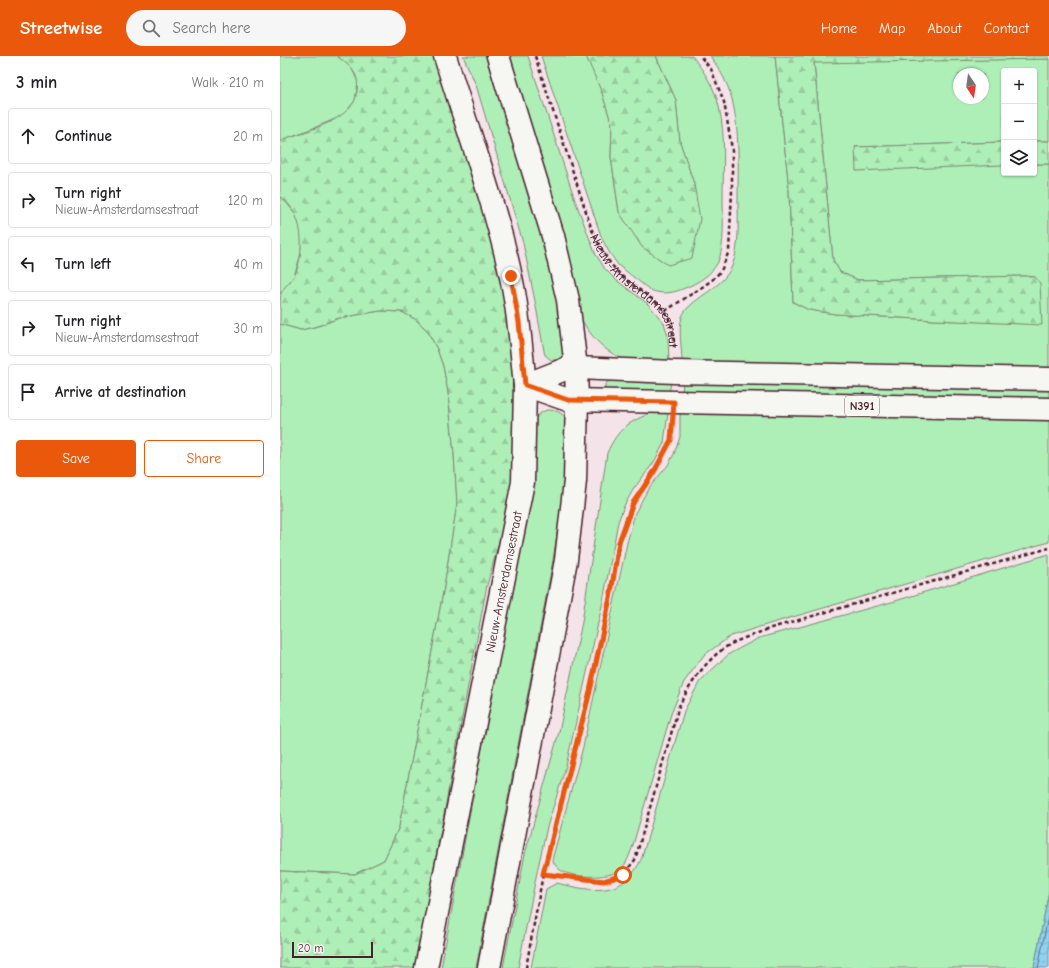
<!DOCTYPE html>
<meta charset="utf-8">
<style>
:root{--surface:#fff;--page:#f6f6f6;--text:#202124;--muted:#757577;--line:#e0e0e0;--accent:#ea580c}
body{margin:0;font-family:"Comic Neue",sans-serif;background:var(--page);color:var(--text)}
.controls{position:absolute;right:12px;top:12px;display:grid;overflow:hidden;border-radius:4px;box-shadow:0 1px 3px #0004}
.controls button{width:36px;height:36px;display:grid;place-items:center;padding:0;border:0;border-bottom:1px solid var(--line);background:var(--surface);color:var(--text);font:20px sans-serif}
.compass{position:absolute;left:673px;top:12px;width:36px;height:36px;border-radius:50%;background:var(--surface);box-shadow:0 1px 3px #0004;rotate:167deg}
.scale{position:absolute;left:12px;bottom:10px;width:81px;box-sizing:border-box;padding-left:4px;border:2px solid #4a1f2b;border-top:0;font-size:11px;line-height:14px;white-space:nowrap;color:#4a1f2b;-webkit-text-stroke:3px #f6f6f2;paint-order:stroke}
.stop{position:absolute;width:12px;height:12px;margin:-9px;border:3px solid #ea580c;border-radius:50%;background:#fff}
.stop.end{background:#ea580c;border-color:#fff;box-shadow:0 1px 4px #0008}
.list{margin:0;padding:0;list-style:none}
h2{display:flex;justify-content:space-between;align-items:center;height:52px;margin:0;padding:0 16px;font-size:17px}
h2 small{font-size:13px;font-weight:400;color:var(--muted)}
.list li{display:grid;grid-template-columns:26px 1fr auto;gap:12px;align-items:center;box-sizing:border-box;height:56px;margin:0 8px 8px;padding:0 8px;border:1px solid var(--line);border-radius:4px}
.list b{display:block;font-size:15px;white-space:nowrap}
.list p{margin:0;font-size:13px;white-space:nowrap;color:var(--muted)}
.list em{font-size:13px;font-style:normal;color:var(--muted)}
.actions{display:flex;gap:8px;padding:12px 16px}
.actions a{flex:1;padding:9px 0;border:1px solid var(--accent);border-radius:4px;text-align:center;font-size:14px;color:var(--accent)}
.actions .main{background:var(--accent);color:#fff}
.icon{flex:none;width:22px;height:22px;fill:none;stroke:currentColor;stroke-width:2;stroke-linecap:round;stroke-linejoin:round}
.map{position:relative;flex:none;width:769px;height:912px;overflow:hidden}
header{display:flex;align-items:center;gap:24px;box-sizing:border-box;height:56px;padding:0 20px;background:var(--accent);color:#fff}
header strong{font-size:19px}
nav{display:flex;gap:22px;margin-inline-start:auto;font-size:14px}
.search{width:280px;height:36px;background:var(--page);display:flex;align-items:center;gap:10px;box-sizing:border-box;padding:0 14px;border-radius:22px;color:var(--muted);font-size:15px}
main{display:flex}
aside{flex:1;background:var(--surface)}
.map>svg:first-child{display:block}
.green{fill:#aeefb8;stroke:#7c8772;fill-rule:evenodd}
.forest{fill:url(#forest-firs);stroke:#7c8772}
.water{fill:url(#water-waves);stroke:#728ba1}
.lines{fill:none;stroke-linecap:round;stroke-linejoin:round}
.shore{stroke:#656779;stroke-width:1}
.minor-casing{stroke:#4a1f2b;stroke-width:25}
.major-casing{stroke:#4a1f2b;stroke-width:25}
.path{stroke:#4a1f2b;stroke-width:2.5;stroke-dasharray:4 3;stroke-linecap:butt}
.minor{stroke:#f6f6f2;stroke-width:22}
.major{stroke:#f6f6f2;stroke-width:22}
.route{stroke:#ea580c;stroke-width:5}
.labels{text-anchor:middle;stroke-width:3;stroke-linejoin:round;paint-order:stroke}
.shield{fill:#f6f6f2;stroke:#7e6067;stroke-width:1}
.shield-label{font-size:12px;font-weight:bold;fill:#4a1f2b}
.street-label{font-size:13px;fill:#4a1f2b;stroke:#f6f6f2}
</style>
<header>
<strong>Streetwise</strong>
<div class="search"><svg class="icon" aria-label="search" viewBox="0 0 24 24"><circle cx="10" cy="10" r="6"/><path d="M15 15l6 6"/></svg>Search here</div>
<nav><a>Home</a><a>Map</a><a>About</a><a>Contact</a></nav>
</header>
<main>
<aside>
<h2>3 min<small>Walk · 210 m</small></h2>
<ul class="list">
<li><svg class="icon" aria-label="ahead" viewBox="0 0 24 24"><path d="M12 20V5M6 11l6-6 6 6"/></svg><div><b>Continue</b></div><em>20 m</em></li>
<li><svg class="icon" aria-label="right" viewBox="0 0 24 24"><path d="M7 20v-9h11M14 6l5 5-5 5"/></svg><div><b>Turn right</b><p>Nieuw-Amsterdamsestraat</p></div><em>120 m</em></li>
<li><svg class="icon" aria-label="left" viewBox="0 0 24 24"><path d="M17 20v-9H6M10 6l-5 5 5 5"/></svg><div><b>Turn left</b></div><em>40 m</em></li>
<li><svg class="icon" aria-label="right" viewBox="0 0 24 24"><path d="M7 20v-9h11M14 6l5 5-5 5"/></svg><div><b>Turn right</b><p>Nieuw-Amsterdamsestraat</p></div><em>30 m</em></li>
<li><svg class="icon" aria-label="arrive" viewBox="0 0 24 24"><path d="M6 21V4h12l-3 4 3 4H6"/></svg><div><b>Arrive at destination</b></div></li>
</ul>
<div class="actions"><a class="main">Save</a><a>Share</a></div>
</aside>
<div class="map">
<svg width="769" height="912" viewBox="0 0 769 912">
<defs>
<pattern id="forest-firs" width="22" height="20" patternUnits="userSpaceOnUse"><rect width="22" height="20" fill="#aeefb8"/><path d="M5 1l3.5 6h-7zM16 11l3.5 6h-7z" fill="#97cc9e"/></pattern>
<pattern id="water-waves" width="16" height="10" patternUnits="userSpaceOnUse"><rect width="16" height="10" fill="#8dd3ef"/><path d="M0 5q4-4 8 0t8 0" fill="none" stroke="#7bb5cd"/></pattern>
</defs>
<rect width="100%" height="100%" fill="#f4e4e9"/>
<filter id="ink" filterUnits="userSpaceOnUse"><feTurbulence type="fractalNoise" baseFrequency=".025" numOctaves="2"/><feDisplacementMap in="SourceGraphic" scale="8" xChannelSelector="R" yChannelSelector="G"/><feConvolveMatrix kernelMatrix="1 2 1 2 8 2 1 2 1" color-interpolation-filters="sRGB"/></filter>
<g filter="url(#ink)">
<g class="green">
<path d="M 0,0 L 57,0 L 71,11 L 78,26 L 75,45 L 62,60 L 36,71 L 4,83 L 0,85 Z"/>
<path d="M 183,0 L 210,0 L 260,159 L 278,239 L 285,298 L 280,304 L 271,304 L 265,299 L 264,295 L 255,245 L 243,187 L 196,29 Z"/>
<path d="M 226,0 L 248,0 L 295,144 L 315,197 L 325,213 L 336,224 L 368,248 L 384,267 L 388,280 L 389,307 C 379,306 368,307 358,306 C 331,304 312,283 300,261 Z"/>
<path d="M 261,0 L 306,0 L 312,11 L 322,37 L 332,69 L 331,101 L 339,156 L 414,128 L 400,86 L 396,44 L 376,0 L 412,0 C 423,14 436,33 439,51 C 446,81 443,112 443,142 C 443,159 445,191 438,206 C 432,218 418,227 405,232 C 394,237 382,239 370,234 L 338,209 L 329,196 L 322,183 Z"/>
<path d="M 430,0 L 495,0 L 509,133 L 513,246 L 529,254 L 555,258 L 654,264 L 761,268 L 755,221 L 745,220 L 578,224 L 560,216 L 553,204 L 534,6 L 769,3 L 769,85 L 754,85 L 754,15 L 724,15 L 724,86 L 575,91 L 724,109 L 724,117 L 754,117 L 754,108 L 769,108 L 769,314 L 402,307 C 402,293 398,273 402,261 C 408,243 442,234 452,210 C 460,190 458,165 458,144 C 458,110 460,76 452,43 C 448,28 440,13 430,0 ZM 679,18 L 703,18 L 703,42 L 679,42 Z"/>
<path d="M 0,141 L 3,143 L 17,159 L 22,179 L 21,198 L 14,220 L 0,238 Z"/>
<path d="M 100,255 L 122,256 L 135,263 L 147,274 L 157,293 L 163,310 L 168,336 L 174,398 L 177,448 L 164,531 L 119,771 L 104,804 L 75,818 L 0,815 L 0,268 L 21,274 L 38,270 L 59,262 Z"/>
<path d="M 333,324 L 391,326 L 389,337 L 325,334 L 325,328 L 329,325 Z"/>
<path d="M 403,326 L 769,332 L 769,345 L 402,337 Z"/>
<path d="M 267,354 C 276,354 281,356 287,363 L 285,428 L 273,504 L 196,912 L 161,912 L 241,483 L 255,362 L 262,356 Z"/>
<path d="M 373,356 L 388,357 L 384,387 L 374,406 L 353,434 L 344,450 L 338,466 L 323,545 L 286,710 L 267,771 L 257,816 L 238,912 L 223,912 L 245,798 L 279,676 L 302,566 L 327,397 C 338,372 349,366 373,356 Z"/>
<path d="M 400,356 L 769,362 L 769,486 L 489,568 L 451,580 L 424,599 L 404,626 L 391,658 L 353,789 C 350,798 347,808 340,814 C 329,823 291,822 280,814 C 277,812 274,807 272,804 L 303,691 L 347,487 L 355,457 L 368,433 L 388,409 L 394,398 L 400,381 Z"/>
<path d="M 769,498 L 769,835 L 754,912 L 251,912 L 266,833 L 277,827 C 313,836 345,842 362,801 L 404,655 L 420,625 L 449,598 L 479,582 L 612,546 Z"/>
</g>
<g class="forest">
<path d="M 57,0 L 157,0 L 218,196 L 235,294 L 237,395 L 228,453 L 207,529 L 135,912 L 0,912 L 0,815 L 75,818 L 104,804 L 119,771 L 164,531 L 177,448 L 174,398 L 168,336 L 163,310 L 157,293 L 147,274 L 135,263 L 122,256 L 100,255 L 59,262 L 38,270 L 21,274 L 0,268 C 0,261 0,242 1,237 C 4,230 11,226 14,220 C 26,197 24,155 0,141 L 0,85 L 4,83 C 26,75 61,67 74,46 C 76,43 76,38 77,35 C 80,17 70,10 57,0 Z"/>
<path d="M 306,0 L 376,0 L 396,44 L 400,86 L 414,128 L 420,163 L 412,202 L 388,209 L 362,191 L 339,156 L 331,101 L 332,69 L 322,37 Z"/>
<path d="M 495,0 L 769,0 L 769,3 L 534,7 L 553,204 L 560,216 L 578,224 L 745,220 L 755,221 L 760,227 L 762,269 L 654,264 L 555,258 L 529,254 L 513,246 L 509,133 Z"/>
<rect x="754" y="85" width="15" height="23"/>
<path d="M 724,86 L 724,109 L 576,115 L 575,91 Z"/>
</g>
<path class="water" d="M 769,835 L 769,912 L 754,912 Z"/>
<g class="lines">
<path class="shore" d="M 758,912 L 769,856"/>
<defs>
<g id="minor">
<path id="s2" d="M 146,912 L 243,426 L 245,329"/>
<path d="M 209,912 L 286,504 L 295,425 L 297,344"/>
</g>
<g id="major">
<path d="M 165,0 C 187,73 215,146 231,221 C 239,256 241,293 245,329"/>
<path d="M 218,0 L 273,180 L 288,244 L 296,312 L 297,344"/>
<path d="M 245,329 L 288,312 L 296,312 L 395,316 L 769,323"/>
<path d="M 245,329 L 288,344 L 769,353"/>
</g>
</defs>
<use href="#minor" class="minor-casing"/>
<use href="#major" class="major-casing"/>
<g class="path">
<path id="s1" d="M 255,0 L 312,174 C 320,190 327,206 340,218 C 344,223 350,226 354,230 C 381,249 393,256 394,291"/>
<path d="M 385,255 L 421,232 L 432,224 L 441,215 L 449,195 L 452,135 L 452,93 L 444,46 L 431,13 L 420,0"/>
<path d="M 263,818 L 324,825 L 343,819 L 355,804 L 399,650 C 412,625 428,600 453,587 C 465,581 479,577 491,572 L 769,492"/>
<path d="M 246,912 L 263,818 L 310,635 L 331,537 L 339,486 L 353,447 L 374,416 L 391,384 L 392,371"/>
</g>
<use href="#minor" class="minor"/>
<use href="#major" class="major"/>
</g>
</g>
<g class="lines" filter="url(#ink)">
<path class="route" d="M 231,220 L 239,266 L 245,329 L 288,344 L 394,346 L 391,384 L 374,416 L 353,447 L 339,486 L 331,537 L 310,635 L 263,818 L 324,825 L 343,819"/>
</g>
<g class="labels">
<rect class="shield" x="565" y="340" width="34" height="20" rx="3"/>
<g class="shield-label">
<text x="582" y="354">N391</text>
</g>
<g class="street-label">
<text dy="5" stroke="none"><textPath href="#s1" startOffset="260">Nieuw-Amsterdamsestraat</textPath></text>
<text dy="5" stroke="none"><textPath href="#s2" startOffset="394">Nieuw-Amsterdamsestraat</textPath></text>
</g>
</g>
</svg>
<div class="controls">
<button>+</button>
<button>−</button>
<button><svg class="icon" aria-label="layers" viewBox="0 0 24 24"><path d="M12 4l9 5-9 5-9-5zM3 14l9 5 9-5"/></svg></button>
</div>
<svg class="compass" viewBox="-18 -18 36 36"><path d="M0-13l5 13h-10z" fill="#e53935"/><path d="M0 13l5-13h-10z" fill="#757577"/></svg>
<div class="scale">20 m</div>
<div class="stop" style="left:343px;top:819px"></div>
<div class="stop end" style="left:231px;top:220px"></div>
</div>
</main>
